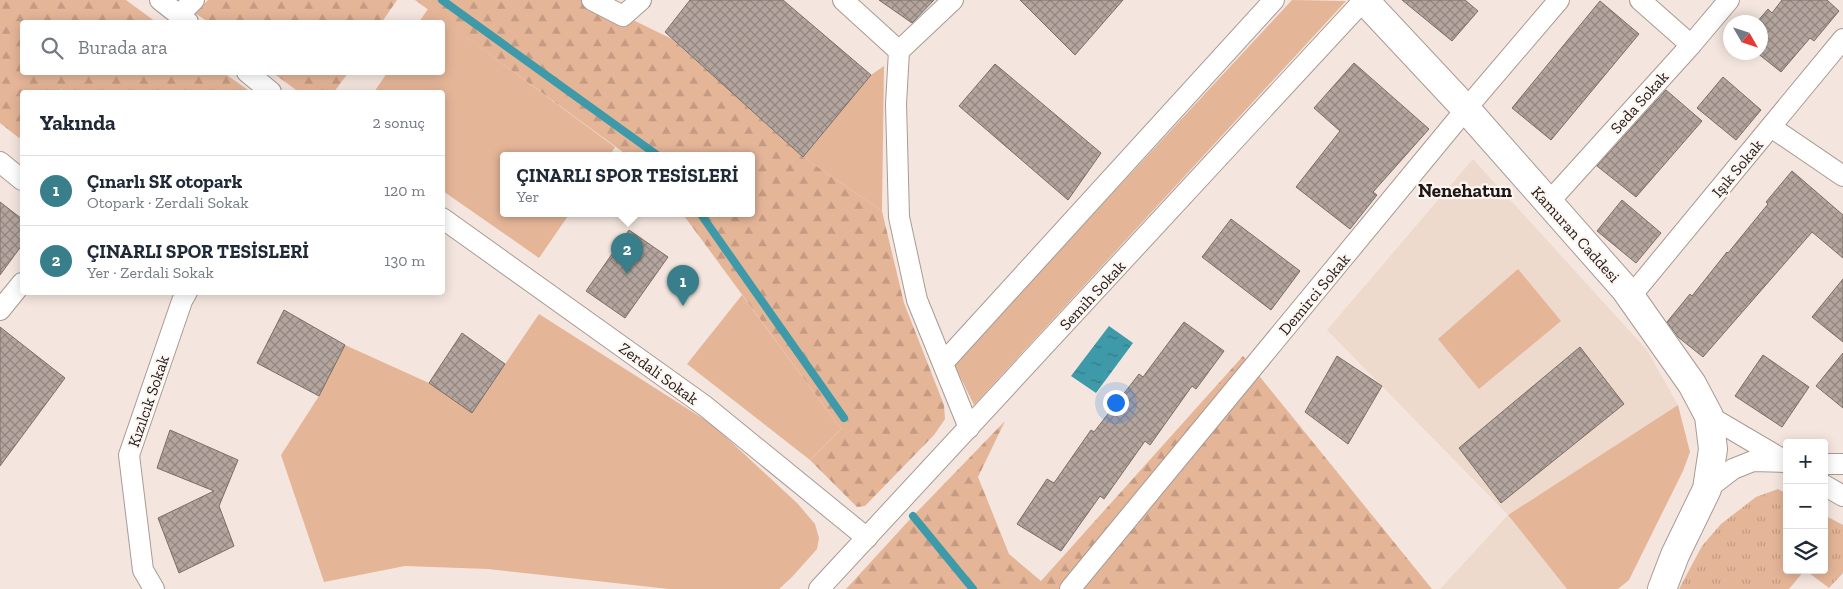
<!DOCTYPE html>
<html lang="tr">
<meta charset="utf-8">
<style>
:root{--surface:#fff;--page:#f6f6f7;--text:#1f2937;--muted:#747a83;--line:#e0e1e3;--accent:#397f8b}
body{margin:0;font-family:"Zilla Slab",serif;background:var(--page);color:var(--text)}
.controls{position:absolute;right:15px;bottom:15px;display:grid;overflow:hidden;border-radius:5px;box-shadow:0 2px 12px #0003}
.controls button{width:45px;height:45px;display:grid;place-items:center;padding:0;border:0;border-bottom:1px solid var(--line);background:var(--surface);color:var(--text);font:25px sans-serif}
.compass{position:absolute;left:1723px;top:15px;width:45px;height:45px;border-radius:50%;background:var(--surface);box-shadow:0 2px 12px #0003;rotate:129deg}
.you{position:absolute;left:1115px;top:402px;width:18px;height:18px;margin:-12px;border:4px solid #fff;border-radius:50%;background:#1a73e8;box-shadow:0 0 0 8px #1a73e833}
.badge{display:grid;place-items:center;width:32px;height:32px;border-radius:50%;background:var(--accent);color:#fff;font-size:16px;font-weight:700}
.pin{position:absolute;translate:-50% -41px;filter:drop-shadow(0 1px 2px #0008)}
.pin::after{content:'';position:absolute;top:26px;width:18px;height:15px;background:inherit;clip-path:polygon(0 0,100% 0,50% 100%)}
.popup{position:absolute;left:500px;top:152px;width:255px;height:65px;box-sizing:border-box;display:grid;place-content:center;border-radius:5px;background:var(--surface);filter:drop-shadow(0 1px 4px #0005);font-size:16px;white-space:nowrap;color:var(--muted)}
.popup b{font-size:19px;color:var(--text)}
.popup::after{content:'';position:absolute;left:50%;top:100%;margin-left:-10px;border:10px solid transparent;border-top-color:var(--surface)}
.list{margin:0;padding:0;list-style:none}
h2{display:flex;justify-content:space-between;align-items:center;height:65px;margin:0;padding:0 20px;font-size:21px}
h2 small{font-size:16px;font-weight:400;color:var(--muted)}
.list li{display:grid;grid-template-columns:32px 1fr auto;gap:15px;align-items:center;box-sizing:border-box;height:70px;padding:0 20px;border-top:1px solid var(--line)}
.list b{display:block;font-size:19px;white-space:nowrap}
.list p{margin:0;font-size:16px;white-space:nowrap;color:var(--muted)}
.list em{font-size:16px;font-style:normal;color:var(--muted)}
.icon{flex:none;width:28px;height:28px;fill:none;stroke:currentColor;stroke-width:2;stroke-linecap:round;stroke-linejoin:round}
.map{position:relative;flex:none;width:1843px;height:589px;overflow:hidden}
.search{position:absolute;background:var(--surface);box-shadow:0 2px 12px #0003;left:20px;top:20px;width:425px;height:55px;display:flex;align-items:center;gap:12px;box-sizing:border-box;padding:0 18px;border-radius:5px;color:var(--muted);font-size:19px}
.panel{position:absolute;background:var(--surface);box-shadow:0 2px 12px #0003;left:20px;top:90px;width:425px;height:205px;border-radius:5px}
.map>svg:first-child{display:block}
.built{fill:#eed9cd}
.green{fill:#e5b598}
.forest{fill:url(#forest-firs)}
.park{fill:url(#park-tufts)}
.water{fill:url(#water-ripples)}
.lines{fill:none;stroke-linecap:round;stroke-linejoin:round}
.stream{stroke:#3e99a8;stroke-width:8}
.building{fill:url(#building-cross-hatch);stroke:#7a6e66}
.street-casing{stroke:#a89b94;stroke-width:22}
.secondary-casing{stroke:#a89b94;stroke-width:30}
.street{stroke:#fff;stroke-width:20}
.secondary{stroke:#fff;stroke-width:28}
.labels{text-anchor:middle;stroke-width:4.5;stroke-linejoin:round;paint-order:stroke}
.street-label{font-size:16px;fill:#1c1715;stroke:#fdf5f0}
.quarter-label{font-size:19px;font-weight:bold;fill:#1c1715;stroke:#fdf5f0}
</style>
<div class="map">
<svg width="1843" height="589" viewBox="0 0 1843 589">
<defs>
<pattern id="forest-firs" width="22" height="20" patternUnits="userSpaceOnUse" patternTransform="scale(1.25)"><rect width="22" height="20" fill="#e5b598"/><path d="M5 1l3.5 6h-7zM16 11l3.5 6h-7z" fill="#c49b82"/></pattern>
<pattern id="park-tufts" width="24" height="20" patternUnits="userSpaceOnUse" patternTransform="scale(1.25)"><rect width="24" height="20" fill="#e5b598"/><path d="M3 7l-1-3M5 7V3M7 7l1-3M15 17l-1-3M17 17v-4M19 17l1-3" fill="none" stroke="#c49b82"/></pattern>
<pattern id="water-ripples" width="26" height="14" patternUnits="userSpaceOnUse" patternTransform="scale(1.25)"><rect width="26" height="14" fill="#3e99a8"/><path d="M2 4q2-2 4 0t4 0M15 11q2-2 4 0t4 0" fill="none" stroke="#337c88"/></pattern>
<pattern id="building-cross-hatch" width="8" height="8" patternUnits="userSpaceOnUse" patternTransform="scale(1.25)"><rect width="8" height="8" fill="#b4a69f"/><path d="M0 0l8 8M0 8l8-8" fill="none" stroke="#928680"/></pattern>
</defs>
<rect width="100%" height="100%" fill="#f4e6de"/>
<path class="built" d="M 1473,159 L 1647,350 L 1678,405 L 1508,515 L 1567,589 L 1440,589 L 1508,515 L 1327,330 Z"/>
<g class="green">
<path d="M 1292,0 L 1346,1 L 974,405 L 954,364 Z"/>
<path d="M 428,9 L 615,147 L 610,155 L 503,155 L 503,213 L 570,213 L 539,258 L 443,191 L 442,92 L 374,92 L 387,73 L 442,72 L 442,22 L 419,22 Z"/>
<path d="M 884,66 L 882,211 L 803,157 L 871,75 Z"/>
<path d="M 1518,269 L 1561,321 L 1479,389 L 1438,339 Z"/>
<path d="M 742,295 L 841,429 L 810,460 L 687,364 Z"/>
<path d="M 539,314 L 713,425 L 798,504 L 815,524 L 819,538 L 817,549 L 792,577 L 779,589 L 669,589 L 488,569 L 405,566 L 324,582 L 281,455 L 319,396 L 345,345 L 429,383 L 472,413 Z"/>
<path d="M 1678,405 L 1690,452 L 1683,471 L 1629,580 L 1618,589 L 1567,589 L 1508,515 Z"/>
</g>
<g class="forest">
<path d="M 0,0 L 126,0 L 156,22 L 22,22 L 22,72 L 224,73 L 251,92 L 65,92 L 61,89 L 58,92 L 22,92 L 22,134 L 19,138 L 0,123 Z"/>
<path d="M 208,0 L 397,0 L 382,22 L 208,22 L 195,13 Z"/>
<path d="M 415,0 L 592,0 L 672,39 L 803,157 L 882,211 L 904,303 L 944,405 L 945,419 L 934,435 L 865,506 L 857,507 L 810,460 L 841,429 L 682,213 L 751,213 L 751,155 L 627,155 Z"/>
<path d="M 273,73 L 348,73 L 334,92 L 299,92 Z"/>
<path d="M 1243,356 L 1432,589 L 846,589 L 913,516 L 1005,421 L 978,477 L 1009,554 L 1041,581 Z"/>
</g>
<g class="park">
<path d="M 1778,489 L 1787,494 L 1787,570 L 1805,570 L 1789,589 L 1679,589 L 1702,546 L 1721,524 L 1756,497 Z"/>
<path d="M 1824,515 L 1843,525 L 1843,573 L 1829,588 L 1805,570 L 1824,570 Z"/>
</g>
<path class="water" d="M 1109,326 L 1133,343 L 1096,393 L 1071,376 Z"/>
<g class="lines">
<g class="stream">
<path d="M 442,0 L 657,155"/>
<path d="M 700,213 L 844,418"/>
<path d="M 913,516 L 973,589"/>
</g>
</g>
<g class="building">
<path d="M 690,0 L 783,0 L 871,75 L 803,157 L 665,32 Z"/>
<path d="M 879,0 L 934,0 L 912,23 Z"/>
<path d="M 1020,0 L 1123,0 L 1075,55 Z"/>
<path d="M 1402,0 L 1465,0 L 1478,11 L 1452,41 Z"/>
<path d="M 1782,0 L 1827,0 L 1839,11 L 1814,41 L 1810,38 L 1781,72 L 1756,52 L 1760,52 L 1760,22 L 1757,22 L 1768,9 L 1772,13 Z"/>
<path d="M 1600,1 L 1639,34 L 1551,140 L 1512,108 Z"/>
<path d="M 1354,63 L 1429,129 L 1373,192 L 1377,195 L 1350,229 L 1296,187 L 1340,131 L 1314,108 Z"/>
<path d="M 995,64 L 1101,153 L 1068,200 L 959,106 Z"/>
<path d="M 1723,77 L 1761,110 L 1736,140 L 1697,108 Z"/>
<path d="M 1666,90 L 1702,121 L 1636,197 L 1597,166 Z"/>
<path d="M 1792,171 L 1843,215 L 1843,258 L 1812,232 L 1703,357 L 1678,337 L 1667,322 L 1690,294 L 1692,296 L 1727,252 L 1728,253 L 1768,204 L 1766,202 Z"/>
<path d="M 1622,200 L 1661,233 L 1636,263 L 1597,231 Z"/>
<path d="M 0,202 L 22,219 L 22,245 L 0,275 Z"/>
<path d="M 1231,219 L 1300,271 L 1271,310 L 1202,257 Z"/>
<path d="M 629,230 L 668,257 L 625,318 L 586,291 Z"/>
<path d="M 1843,279 L 1843,342 L 1812,317 Z"/>
<path d="M 284,310 L 345,345 L 319,396 L 257,363 Z"/>
<path d="M 1184,322 L 1224,351 L 1196,389 L 1192,386 L 1150,445 L 1145,441 L 1104,499 L 1100,496 L 1061,551 L 1017,524 L 1047,479 L 1054,483 L 1091,430 L 1094,432 L 1139,374 L 1143,377 Z"/>
<path d="M 0,327 L 65,378 L 0,466 Z"/>
<path d="M 462,333 L 505,364 L 472,413 L 429,383 Z"/>
<path d="M 1580,347 L 1624,404 L 1501,503 L 1459,448 Z"/>
<path d="M 1843,353 L 1843,408 L 1816,386 Z"/>
<path d="M 1763,355 L 1809,387 L 1782,427 L 1735,396 Z"/>
<path d="M 1337,356 L 1382,386 L 1348,444 L 1305,412 Z"/>
<path d="M 170,430 L 238,460 L 219,506 L 234,546 L 179,573 L 158,518 L 214,491 L 157,468 Z"/>
</g>
<g class="lines">
<defs>
<g id="street">
<path d="M 160,0 L 188,22"/>
<path d="M 592,0 L 623,16 L 641,0"/>
<path d="M 843,0 L 899,51"/>
<path d="M 1640,0 L 1691,45"/>
<path d="M 179,15 L 194,0"/>
<path d="M 899,51 L 896,104 L 899,217 L 917,300 L 969,428"/>
<path d="M 899,51 L 953,0"/>
<path d="M 247,72 L 271,92"/>
<path d="M 1771,127 L 1843,176"/>
<path d="M 0,162 L 22,180"/>
<path d="M 1548,203 L 1691,45 L 1729,0"/>
<path d="M 442,218 L 705,406 L 867,538"/>
<path d="M 1631,296 L 1843,39"/>
<path d="M 0,310 L 22,283"/>
<path d="M 943,363 L 1274,0"/>
<path d="M 1709,416 L 1787,462"/>
<path d="M 1824,464 L 1843,464"/>
<path d="M 1824,485 L 1843,496"/>
<path d="M 1707,489 L 1733,469 L 1753,461 L 1785,462"/>
<path d="M 154,589 L 143,570 L 129,455 L 182,301 L 187,292"/>
<path d="M 819,589 L 1364,0"/>
<path d="M 1070,589 L 1466,109 L 1559,0"/>
</g>
<path id="secondary" d="M 1364,0 L 1466,109 L 1625,289 L 1692,384 L 1709,416 L 1713,449 L 1707,489 L 1675,555 L 1662,589"/>
</defs>
<use href="#street" class="street-casing"/>
<use href="#secondary" class="secondary-casing"/>
<use href="#street" class="street"/>
<use href="#secondary" class="secondary"/>
</g>
<g class="labels">
<g class="street-label">
<text transform="translate(1639 102) rotate(-48)" y="6">Seda Sokak</text>
<text transform="translate(1737 168) rotate(-50)" y="6">Işık Sokak</text>
<text transform="translate(1576 234) rotate(48)" y="6">Kamuran Caddesi</text>
<text transform="translate(1314 294) rotate(-50)" y="6">Demirci Sokak</text>
<text transform="translate(1092 295) rotate(-47)" y="6">Semih Sokak</text>
<text transform="translate(659 373) rotate(36)" y="6">Zerdali Sokak</text>
<text transform="translate(148 401) rotate(-71)" y="6">Kızılcık Sokak</text>
</g>
<g class="quarter-label">
<text x="1465" y="197">Nenehatun</text>
</g>
</g>
</svg>
<div class="controls">
<button>+</button>
<button>−</button>
<button><svg class="icon" aria-label="layers" viewBox="0 0 24 24"><path d="M12 4l9 5-9 5-9-5zM3 14l9 5 9-5"/></svg></button>
</div>
<svg class="compass" viewBox="-18 -18 36 36"><path d="M0-13l5 13h-10z" fill="#e53935"/><path d="M0 13l5-13h-10z" fill="#747a83"/></svg>
<div class="you"></div>
<div class="pin badge" style="left:683px;top:306px">1</div>
<div class="pin badge" style="left:627px;top:274px">2</div>
<div class="popup"><b>ÇINARLI SPOR TESİSLERİ</b>Yer</div>
<div class="search"><svg class="icon" aria-label="search" viewBox="0 0 24 24"><circle cx="10" cy="10" r="6"/><path d="M15 15l6 6"/></svg>Burada ara</div>
<section class="panel">
<h2>Yakında<small>2 sonuç</small></h2>
<ul class="list">
<li><span class="badge">1</span><div><b>Çınarlı SK otopark</b><p>Otopark · Zerdali Sokak</p></div><em>120 m</em></li>
<li><span class="badge">2</span><div><b>ÇINARLI SPOR TESİSLERİ</b><p>Yer · Zerdali Sokak</p></div><em>130 m</em></li>
</ul>
</section>
</div>
